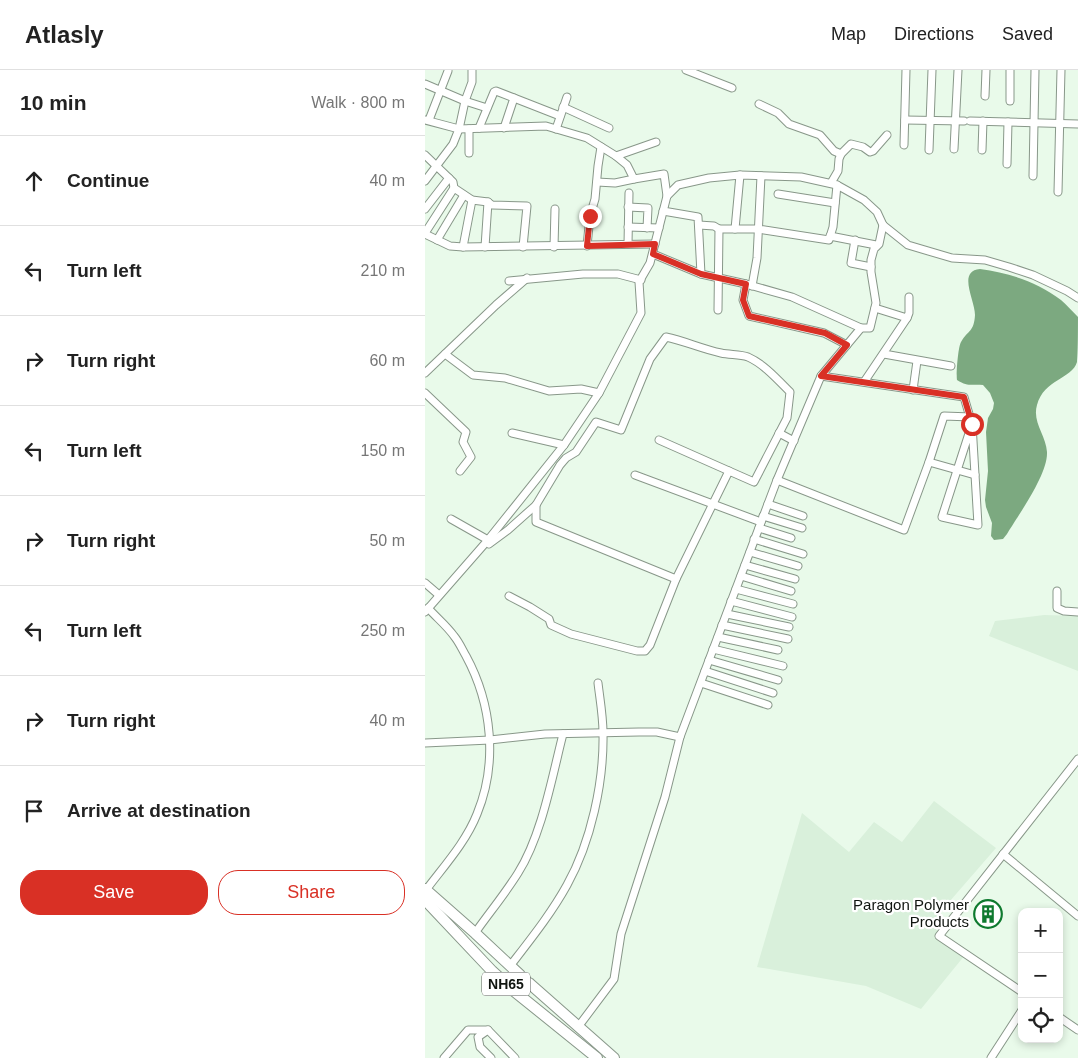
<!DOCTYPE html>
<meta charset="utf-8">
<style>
:root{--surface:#fff;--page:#f6f6f6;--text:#222;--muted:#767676;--line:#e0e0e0;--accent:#d93025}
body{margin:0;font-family:Helvetica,sans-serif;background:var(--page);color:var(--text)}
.controls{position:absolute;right:15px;bottom:15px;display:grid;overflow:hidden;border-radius:10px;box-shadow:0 2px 8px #0003}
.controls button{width:45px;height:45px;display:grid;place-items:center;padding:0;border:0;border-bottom:1px solid var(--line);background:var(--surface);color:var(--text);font:25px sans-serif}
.stop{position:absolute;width:15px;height:15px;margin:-11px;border:4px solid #d93025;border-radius:50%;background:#fff}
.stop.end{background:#d93025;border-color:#fff;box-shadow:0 1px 5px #0008}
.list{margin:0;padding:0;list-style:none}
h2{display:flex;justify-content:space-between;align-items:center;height:65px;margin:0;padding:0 20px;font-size:21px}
h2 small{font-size:16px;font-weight:400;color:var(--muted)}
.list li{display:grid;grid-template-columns:32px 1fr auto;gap:15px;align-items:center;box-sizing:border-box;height:90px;padding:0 20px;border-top:1px solid var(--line)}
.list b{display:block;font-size:19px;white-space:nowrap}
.list em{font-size:16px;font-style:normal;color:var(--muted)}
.actions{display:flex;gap:10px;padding:15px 20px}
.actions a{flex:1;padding:11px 0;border:1px solid var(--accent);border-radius:20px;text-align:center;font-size:18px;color:var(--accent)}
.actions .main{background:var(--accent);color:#fff}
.icon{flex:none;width:28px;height:28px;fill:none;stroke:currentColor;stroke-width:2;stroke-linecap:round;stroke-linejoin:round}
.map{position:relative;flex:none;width:653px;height:988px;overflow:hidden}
header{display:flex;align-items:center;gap:30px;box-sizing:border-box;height:70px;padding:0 25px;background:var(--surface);border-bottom:1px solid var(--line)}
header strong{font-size:24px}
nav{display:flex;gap:28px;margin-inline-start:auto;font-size:18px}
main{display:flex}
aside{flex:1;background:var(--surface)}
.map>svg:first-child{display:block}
.built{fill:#d9f0db}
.water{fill:#7ca980}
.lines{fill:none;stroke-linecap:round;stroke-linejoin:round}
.minor-casing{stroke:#889789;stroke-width:9}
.highway-casing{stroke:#889789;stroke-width:12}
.minor{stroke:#fff;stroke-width:7}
.highway{stroke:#fff;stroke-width:10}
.route{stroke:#d93025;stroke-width:6}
.labels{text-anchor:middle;stroke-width:4.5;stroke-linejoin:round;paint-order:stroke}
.shield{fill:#fff;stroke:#575a57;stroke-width:1}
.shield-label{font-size:14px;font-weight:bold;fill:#0f140f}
.poi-label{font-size:15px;fill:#0f140f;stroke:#fff;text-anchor:end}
</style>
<header>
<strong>Atlasly</strong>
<nav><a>Map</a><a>Directions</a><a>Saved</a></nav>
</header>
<main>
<aside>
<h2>10 min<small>Walk · 800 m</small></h2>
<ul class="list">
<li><svg class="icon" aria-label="ahead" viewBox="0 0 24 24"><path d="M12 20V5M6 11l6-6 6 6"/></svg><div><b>Continue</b></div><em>40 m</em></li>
<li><svg class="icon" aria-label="left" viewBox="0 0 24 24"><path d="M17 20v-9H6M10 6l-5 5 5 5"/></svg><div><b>Turn left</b></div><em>210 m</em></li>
<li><svg class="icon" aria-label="right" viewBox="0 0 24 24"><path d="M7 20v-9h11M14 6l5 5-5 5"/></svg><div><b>Turn right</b></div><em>60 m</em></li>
<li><svg class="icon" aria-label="left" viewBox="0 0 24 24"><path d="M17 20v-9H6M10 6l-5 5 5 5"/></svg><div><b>Turn left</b></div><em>150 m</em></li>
<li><svg class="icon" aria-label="right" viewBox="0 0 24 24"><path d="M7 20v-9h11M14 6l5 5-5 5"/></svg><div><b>Turn right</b></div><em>50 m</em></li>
<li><svg class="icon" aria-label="left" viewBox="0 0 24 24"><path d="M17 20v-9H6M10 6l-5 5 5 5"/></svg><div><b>Turn left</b></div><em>250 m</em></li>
<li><svg class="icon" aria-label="right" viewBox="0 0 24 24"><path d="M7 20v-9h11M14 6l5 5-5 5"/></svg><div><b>Turn right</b></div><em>40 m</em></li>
<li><svg class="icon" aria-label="arrive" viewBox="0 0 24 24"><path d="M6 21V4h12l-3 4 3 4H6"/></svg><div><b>Arrive at destination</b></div></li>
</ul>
<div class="actions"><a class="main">Save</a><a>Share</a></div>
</aside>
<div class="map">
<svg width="653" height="988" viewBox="0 0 653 988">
<rect width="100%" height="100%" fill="#e9faea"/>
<g class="built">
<path d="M 619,545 L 653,546 L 653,601 L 564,566 L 570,551 Z"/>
<path d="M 509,731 L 571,778 L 505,854 L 540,885 L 496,939 L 441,916 L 332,897 L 377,743 L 424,782 L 449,752 L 477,772 Z"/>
</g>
<path class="water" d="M 555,199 C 585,203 612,212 636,230 C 642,235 647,241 653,247 C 653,258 653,283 652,292 C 647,309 619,309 612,335 C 607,352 621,365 622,382 C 623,404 594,444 582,464 L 578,469 L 569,470 L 566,466 L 567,453 L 561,437 L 560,430 L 563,401 L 561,362 L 563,348 L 568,339 L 569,333 L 565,323 L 558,315 C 546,314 543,317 532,310 C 531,305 533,277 536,272 C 543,260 549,262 550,245 C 550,230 532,201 555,199 Z"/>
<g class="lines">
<defs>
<g id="minor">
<path d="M 261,0 L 307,18"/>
<path d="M 0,14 L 40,31 L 62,38"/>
<path d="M 560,26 L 561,0"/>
<path d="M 89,28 L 135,46"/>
<path d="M 585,31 L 585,0"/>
<path d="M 334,34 L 353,43 L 364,54 L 395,65 L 409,81 L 416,84"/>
<path d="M 138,37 L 184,58"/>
<path d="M 0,50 L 34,59 L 121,56 L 162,68 L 191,86 L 202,95 L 209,109 L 239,104 L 242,126"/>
<path d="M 4,50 L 23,1"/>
<path d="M 480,50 L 539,51"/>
<path d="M 545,51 L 653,54"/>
<path d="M 54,58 L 69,22 L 71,21 L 89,28 L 79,58"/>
<path d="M 44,59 L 44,83"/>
<path d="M 131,59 L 142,27"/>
<path d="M 479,75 L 481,0"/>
<path d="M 529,79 L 533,0"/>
<path d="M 504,80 L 507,0"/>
<path d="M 557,80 L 558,51"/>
<path d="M 0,85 L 28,112 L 29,118 L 47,130 L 63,132 L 67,135 L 102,136 L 98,177"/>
<path d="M 191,86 L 231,72"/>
<path d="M 582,94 L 583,52"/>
<path d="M 608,106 L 610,0"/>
<path d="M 0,111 L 28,74 L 34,59 L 40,31 L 47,12 L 47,0"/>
<path d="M 172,112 L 190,113 L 209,109"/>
<path d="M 406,113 L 413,101 L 414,89 L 416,84 L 426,74 L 438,77 L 445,82 L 448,81 L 462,65"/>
<path d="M 633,122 L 636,0"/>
<path d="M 353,124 L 410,133"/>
<path d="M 203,137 L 223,138 L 222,158"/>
<path d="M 0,139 L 24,108"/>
<path d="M 238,141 L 273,147 L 276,204"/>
<path d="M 274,155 L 289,156 L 294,159 L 333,159 L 404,170 L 408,157 L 412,115"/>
<path d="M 203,157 L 234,158"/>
<path d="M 310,159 L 315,105"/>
<path d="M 0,163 L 29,118"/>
<path d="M 0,164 L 25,176 L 38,177 L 230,174"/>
<path d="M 405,166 L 451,175"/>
<path d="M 12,170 L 39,125"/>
<path d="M 430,170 L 426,193 L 446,197"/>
<path d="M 203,174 L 204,123"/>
<path d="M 162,176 L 165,146 L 170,129 L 173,96 L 176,77"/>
<path d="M 38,177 L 47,130"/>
<path d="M 60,177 L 63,132"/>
<path d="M 129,177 L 130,139"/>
<path d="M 228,184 L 276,204 L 321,214 L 367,227 L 436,258"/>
<path d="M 84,211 L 158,204 L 193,204 L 216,210"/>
<path d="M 321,214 L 318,230 L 324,246 L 399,263 L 422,275"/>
<path d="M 327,216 L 332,188 L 336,106"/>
<path d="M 293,240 L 294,159"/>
<path d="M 482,248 L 484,243 L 484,227"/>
<path d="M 20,284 L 48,305 L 80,308 L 124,321 L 156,319 L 174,323"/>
<path d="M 459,284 L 526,296"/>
<path d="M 0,303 L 71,235 L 102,208"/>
<path d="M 396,306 L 539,327 L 547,354 L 553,455 L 517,447 L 547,354"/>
<path d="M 439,312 L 482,248 L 450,238"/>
<path d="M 488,320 L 492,291"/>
<path d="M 0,323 L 41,362 L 38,372 L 46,387 L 35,401"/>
<path d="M 87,363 L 139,375"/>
<path d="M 354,363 L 369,371"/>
<path d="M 234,370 L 304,401"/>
<path d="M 504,392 L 550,405"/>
<path d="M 210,405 L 336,452"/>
<path d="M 352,410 L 479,460 L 504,392 L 519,346 L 546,347"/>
<path d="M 343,434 L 378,446"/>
<path d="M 111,435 L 111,452 L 251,509"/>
<path d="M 338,446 L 377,458"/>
<path d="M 26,449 L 63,470"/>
<path d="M 334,458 L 366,468"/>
<path d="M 329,469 L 378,484"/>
<path d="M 64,474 L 83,460 L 111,435 L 135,395 L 141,388 L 151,382 L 171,352 L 196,360 L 225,289 L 241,267 C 260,271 277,279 296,283 C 305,285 315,284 323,287 C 339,294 353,310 365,322 L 362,348 L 329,412 L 304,401 L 251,509 L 225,575 L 220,581 L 212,581 L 146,564 L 126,555 L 124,549 L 105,537 L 84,526"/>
<path d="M 325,482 L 373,496"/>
<path d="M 320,495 L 370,509"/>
<path d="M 316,506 L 366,521"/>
<path d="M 0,513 L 14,525"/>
<path d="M 311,519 L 368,534"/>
<path d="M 632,521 L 632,538 L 639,541 L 653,542"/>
<path d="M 306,531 L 367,547"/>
<path d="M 0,542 L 63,470 L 139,375 L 174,323 L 216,243 L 214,212 L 225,193 L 242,126 L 253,115 L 284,108 L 315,105 L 376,107 L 412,115 L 439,130 L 452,142 L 458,155 L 483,175 L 527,188 L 560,190 L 584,197 L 608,205 L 642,221 L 653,228"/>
<path d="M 302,544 L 364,557"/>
<path d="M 297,555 L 363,569"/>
<path d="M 293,567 L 353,580"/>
<path d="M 288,579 L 358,596"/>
<path d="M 284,590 L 353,610"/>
<path d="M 280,601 L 348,623"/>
<path d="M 276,613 L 343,635"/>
<path d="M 0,673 L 65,670 L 120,664 L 214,662 L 232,662 L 255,667"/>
<path d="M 578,784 L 653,846"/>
<path d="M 1,820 C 19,796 41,772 52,744 C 73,693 67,634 41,586 C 37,579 34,572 29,566 C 22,556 12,548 3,538"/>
<path d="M 50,863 C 64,843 80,824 93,803 C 117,765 127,707 138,664"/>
<path d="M 85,896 C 105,870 126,844 142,815 C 166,772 179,712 178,663 C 178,646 175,630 173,613"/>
<path d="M 597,922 L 514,866 L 653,689"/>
<path d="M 634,947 L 653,960"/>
<path d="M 153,957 L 189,909 L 196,864 L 240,727 L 255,667 L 352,410 L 396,306 L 436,258 L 445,258 L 451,233 L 446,202 L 446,190 L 449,179 L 454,174 L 458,155"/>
<path d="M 63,960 L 90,988"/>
<path d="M 19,988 L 43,960 L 63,960 L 53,967 L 55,977 L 66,988"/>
<path d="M 566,988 L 597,940"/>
</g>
<g id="highway">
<path d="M 0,819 L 50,863 L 95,905"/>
<path d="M 0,830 L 67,901 L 89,921 L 172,988"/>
<path d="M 104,913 L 189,988"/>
</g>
</defs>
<use href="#minor" class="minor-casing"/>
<use href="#highway" class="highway-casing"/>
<use href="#minor" class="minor"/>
<use href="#highway" class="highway"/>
</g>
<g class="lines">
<path class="route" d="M 165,146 L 162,176 L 230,174 L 228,184 L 276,204 L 321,214 L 318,230 L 324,246 L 400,263 L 422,275 L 396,306 L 539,327 L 547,354"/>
</g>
<defs>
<symbol id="building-ring" viewBox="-11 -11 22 22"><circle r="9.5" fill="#fff" stroke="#0f7a2f" stroke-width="1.5"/><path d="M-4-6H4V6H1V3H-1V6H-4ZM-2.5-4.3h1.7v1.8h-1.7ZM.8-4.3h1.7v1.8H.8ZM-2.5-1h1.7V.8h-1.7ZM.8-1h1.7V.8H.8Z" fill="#0f7a2f"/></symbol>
</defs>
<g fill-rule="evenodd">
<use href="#building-ring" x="547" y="828" width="32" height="32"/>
</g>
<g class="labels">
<rect class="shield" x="57" y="902.5" width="48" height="23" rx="4"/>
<g class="shield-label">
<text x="81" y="919">NH65</text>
</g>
<g class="poi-label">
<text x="544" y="840">Paragon Polymer<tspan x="544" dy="17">Products</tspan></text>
</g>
</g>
</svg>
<div class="controls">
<button>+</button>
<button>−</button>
<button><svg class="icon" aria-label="locate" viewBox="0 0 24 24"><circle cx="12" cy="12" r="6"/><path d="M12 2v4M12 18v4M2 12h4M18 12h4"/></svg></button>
</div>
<div class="stop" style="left:547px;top:354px"></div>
<div class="stop end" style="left:165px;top:146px"></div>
</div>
</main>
